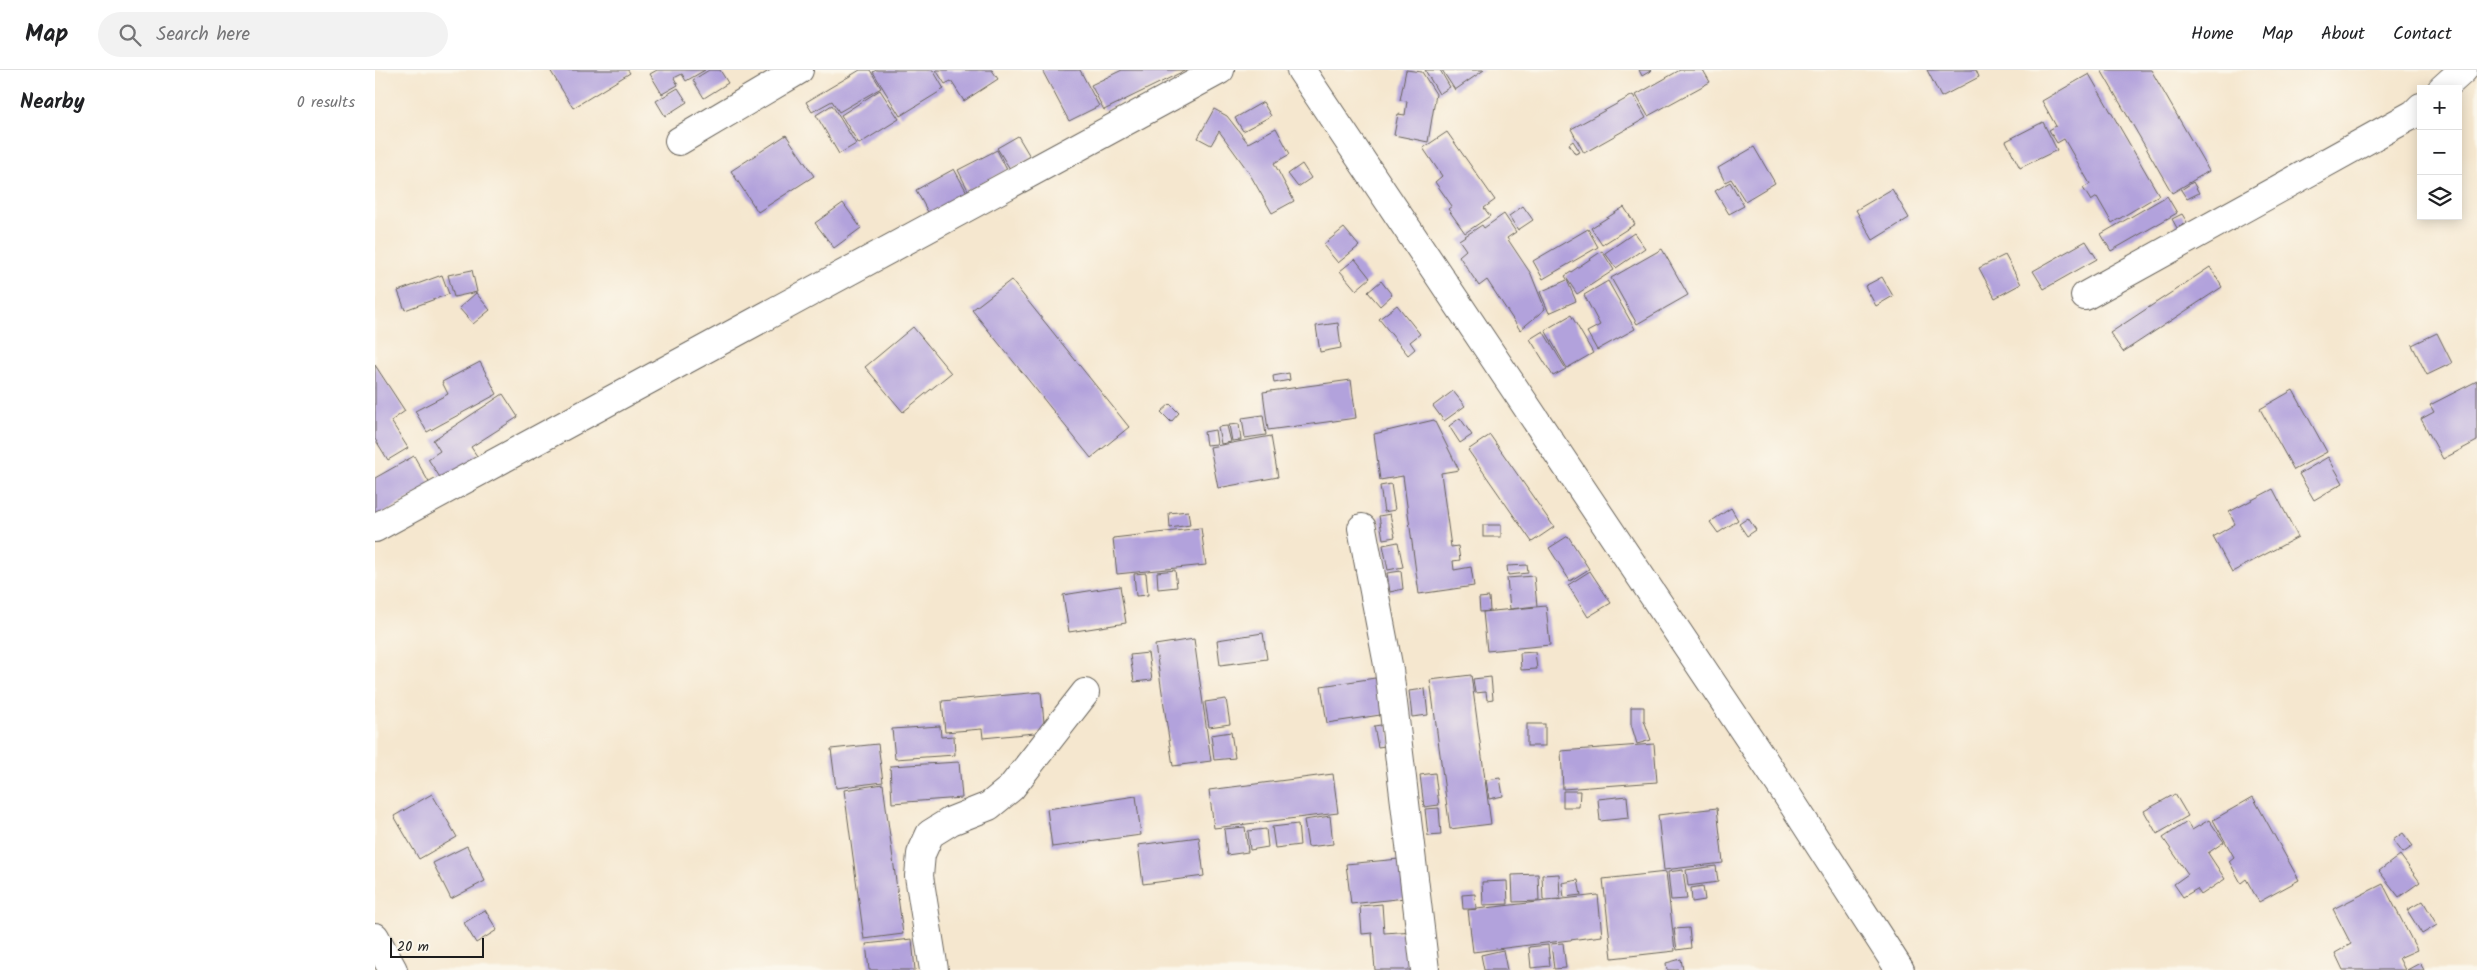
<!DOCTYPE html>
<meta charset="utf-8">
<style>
:root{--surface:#fff;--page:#f2f2f2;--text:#202124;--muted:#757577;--line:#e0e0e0}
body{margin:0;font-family:Kalam,sans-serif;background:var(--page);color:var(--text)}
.controls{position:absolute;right:15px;top:15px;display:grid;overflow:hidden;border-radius:0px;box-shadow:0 2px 12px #0003}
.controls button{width:45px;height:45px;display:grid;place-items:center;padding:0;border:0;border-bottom:1px solid var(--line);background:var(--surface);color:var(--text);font:25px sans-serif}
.scale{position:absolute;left:15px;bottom:12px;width:94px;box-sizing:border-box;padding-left:5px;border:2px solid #1c1c1c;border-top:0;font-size:14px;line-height:18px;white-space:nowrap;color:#1c1c1c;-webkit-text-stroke:4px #fbf7ec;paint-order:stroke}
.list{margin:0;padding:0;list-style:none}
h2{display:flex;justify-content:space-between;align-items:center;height:65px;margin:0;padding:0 20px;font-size:21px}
h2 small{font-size:16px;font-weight:400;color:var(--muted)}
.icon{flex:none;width:28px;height:28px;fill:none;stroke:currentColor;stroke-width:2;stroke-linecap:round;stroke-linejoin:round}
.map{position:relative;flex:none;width:2102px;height:900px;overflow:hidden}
header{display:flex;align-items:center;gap:30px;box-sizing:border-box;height:70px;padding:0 25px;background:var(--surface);border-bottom:1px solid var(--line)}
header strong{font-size:24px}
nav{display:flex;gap:28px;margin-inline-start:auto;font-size:18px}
.search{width:350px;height:45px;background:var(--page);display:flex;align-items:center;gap:12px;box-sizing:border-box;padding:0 18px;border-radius:28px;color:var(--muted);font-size:19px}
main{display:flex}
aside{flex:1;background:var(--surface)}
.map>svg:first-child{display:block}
.building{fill:#b2a2dc}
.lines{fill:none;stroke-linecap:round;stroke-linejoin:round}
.street-casing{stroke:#68635b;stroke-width:30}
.street{stroke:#fff;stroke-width:28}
</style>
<header>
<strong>Map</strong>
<div class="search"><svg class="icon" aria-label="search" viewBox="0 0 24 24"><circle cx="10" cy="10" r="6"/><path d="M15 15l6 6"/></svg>Search here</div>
<nav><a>Home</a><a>Map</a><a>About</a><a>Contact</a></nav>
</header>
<main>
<aside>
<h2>Nearby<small>0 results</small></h2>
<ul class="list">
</ul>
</aside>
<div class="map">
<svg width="2102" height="900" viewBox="0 0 2102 900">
<rect width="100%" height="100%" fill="#fbf7ec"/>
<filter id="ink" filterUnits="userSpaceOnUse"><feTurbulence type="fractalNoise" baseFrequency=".02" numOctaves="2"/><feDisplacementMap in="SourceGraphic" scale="10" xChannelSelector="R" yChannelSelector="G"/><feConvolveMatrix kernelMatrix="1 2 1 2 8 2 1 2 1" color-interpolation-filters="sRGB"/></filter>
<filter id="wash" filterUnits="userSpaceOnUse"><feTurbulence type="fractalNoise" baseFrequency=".0096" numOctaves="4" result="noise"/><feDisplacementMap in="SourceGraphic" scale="20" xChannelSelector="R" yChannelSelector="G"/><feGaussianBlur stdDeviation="1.12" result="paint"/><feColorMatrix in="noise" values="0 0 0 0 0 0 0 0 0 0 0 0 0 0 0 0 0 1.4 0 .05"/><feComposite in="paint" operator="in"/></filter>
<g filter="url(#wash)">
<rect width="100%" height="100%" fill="#f5e7cf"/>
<g id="blocks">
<g class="building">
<path d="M 175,0 L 253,0 L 255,3 L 198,38 Z"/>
<path d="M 282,0 L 330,0 L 311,11 L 307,4 L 299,8 L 303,15 L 287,24 L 275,4 Z"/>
<path d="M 334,0 L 345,0 L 353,13 L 329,28 L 318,10 Z"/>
<path d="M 485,0 L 495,0 L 506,18 L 464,42 L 457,31 L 437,42 L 431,32 Z"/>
<path d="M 501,0 L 558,0 L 569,19 L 525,46 L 498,2 Z"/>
<path d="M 561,0 L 617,0 L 623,9 L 589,31 L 576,11 L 570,14 Z"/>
<path d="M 667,0 L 705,0 L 724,36 L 694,51 Z"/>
<path d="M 747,0 L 811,0 L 729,40 L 716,15 Z"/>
<path d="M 1031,0 L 1047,2 L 1061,24 L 1053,72 L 1019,65 L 1023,44 L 1030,45 L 1032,31 L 1025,30 Z"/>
<path d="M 1050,0 L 1065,0 L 1075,17 L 1064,24 Z"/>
<path d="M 1067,0 L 1109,0 L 1080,20 Z"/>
<path d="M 1264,0 L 1277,0 L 1267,6 Z"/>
<path d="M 1305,0 L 1328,0 L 1335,12 L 1273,46 L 1261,25 Z"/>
<path d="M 1552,0 L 1601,0 L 1604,7 L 1566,27 Z"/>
<path d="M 1726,0 L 1776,0 L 1834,101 L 1797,123 Z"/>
<path d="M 1714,4 L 1784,125 L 1737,153 L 1722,127 L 1716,131 L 1708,118 L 1715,114 L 1689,69 L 1682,73 L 1674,60 L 1681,56 L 1667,31 Z"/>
<path d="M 303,18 L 312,32 L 290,46 L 281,31 Z"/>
<path d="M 505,20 L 524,49 L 484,74 L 466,45 Z"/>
<path d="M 1258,25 L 1271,48 L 1209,83 L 1196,59 Z"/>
<path d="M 888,32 L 896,46 L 868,61 L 860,48 Z"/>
<path d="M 457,35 L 481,74 L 464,84 L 441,45 Z"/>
<path d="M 839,39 L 852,46 L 873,73 L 901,58 L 915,84 L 899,93 L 919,131 L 897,143 L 873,101 L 844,61 L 836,75 L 823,68 Z"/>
<path d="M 1668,52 L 1682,80 L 1645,98 L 1631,71 Z"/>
<path d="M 1072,62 L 1120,130 L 1109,138 L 1115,146 L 1090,163 L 1073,139 L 1077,136 L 1060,112 L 1067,106 L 1048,78 Z"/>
<path d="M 411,65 L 439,106 L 383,142 L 356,101 Z"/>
<path d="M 643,66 L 656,88 L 635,99 L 622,78 Z"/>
<path d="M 1198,71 L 1205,82 L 1200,84 L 1194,74 Z"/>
<path d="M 1379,77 L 1400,113 L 1370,131 L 1356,109 L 1350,112 L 1343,98 Z"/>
<path d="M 622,80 L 632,100 L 593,120 L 583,100 Z"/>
<path d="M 927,94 L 936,108 L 923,117 L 913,104 Z"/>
<path d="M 579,99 L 593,124 L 554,144 L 541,120 Z"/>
<path d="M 1355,112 L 1369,136 L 1354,144 L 1340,121 Z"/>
<path d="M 1818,112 L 1824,123 L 1812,129 L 1806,120 Z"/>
<path d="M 1517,119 L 1534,148 L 1498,170 L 1481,140 Z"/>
<path d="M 1792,126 L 1802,143 L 1736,181 L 1726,164 Z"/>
<path d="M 468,133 L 486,158 L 459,178 L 440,153 Z"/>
<path d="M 1148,136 L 1158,150 L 1143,160 L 1134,146 Z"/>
<path d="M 1249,137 L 1260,154 L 1227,175 L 1216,158 Z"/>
<path d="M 1129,144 L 1141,162 L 1132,168 L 1156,204 L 1170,239 L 1145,260 L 1112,210 L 1104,216 L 1084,186 L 1091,180 L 1084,170 L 1107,155 L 1109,158 Z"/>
<path d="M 1807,144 L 1812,152 L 1802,158 L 1797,149 Z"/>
<path d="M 969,158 L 984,176 L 963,193 L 948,175 Z"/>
<path d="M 1213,159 L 1223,177 L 1168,209 L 1158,191 Z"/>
<path d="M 1259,163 L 1270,178 L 1241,198 L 1230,183 Z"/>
<path d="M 1711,171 L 1722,189 L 1669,219 L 1658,201 Z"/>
<path d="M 1287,179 L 1313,225 L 1262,254 L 1236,208 Z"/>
<path d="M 1227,181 L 1239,200 L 1202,224 L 1190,206 Z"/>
<path d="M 1630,185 L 1646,214 L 1620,228 L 1604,198 Z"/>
<path d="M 980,189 L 995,208 L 981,220 L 965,201 Z"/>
<path d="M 1835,197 L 1847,217 L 1748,282 L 1735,263 Z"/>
<path d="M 97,200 L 102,222 L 79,227 L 73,205 Z"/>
<path d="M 67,205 L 74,224 L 30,240 L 23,221 Z"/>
<path d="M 1507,207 L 1518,226 L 1501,236 L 1490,216 Z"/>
<path d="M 636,210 L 754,357 L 716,388 L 597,240 Z"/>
<path d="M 1192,210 L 1201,231 L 1174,243 L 1165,222 Z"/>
<path d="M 1006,211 L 1017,225 L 1005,236 L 993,222 Z"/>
<path d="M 1233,211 L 1260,259 L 1222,280 L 1212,262 L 1225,255 L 1209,225 Z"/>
<path d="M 101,223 L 115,240 L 98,254 L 84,238 Z"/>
<path d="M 1022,235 L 1045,264 L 1035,272 L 1040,279 L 1033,285 L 1004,249 Z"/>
<path d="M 1196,245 L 1218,283 L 1192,298 L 1170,260 Z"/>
<path d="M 963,253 L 966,278 L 945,282 L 941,256 Z"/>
<path d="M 538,257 L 576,303 L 528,342 L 490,297 Z"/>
<path d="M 1168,261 L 1191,299 L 1178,306 L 1155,269 Z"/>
<path d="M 2062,263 L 2077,293 L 2052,305 L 2037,275 Z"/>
<path d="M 105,292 L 122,324 L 52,362 L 40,341 L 73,324 L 67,312 Z"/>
<path d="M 0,295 L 30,341 L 16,351 L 33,378 L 13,390 L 0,369 Z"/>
<path d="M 914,303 L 915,310 L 899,313 L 898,306 Z"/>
<path d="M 976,310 L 981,348 L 893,360 L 888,322 Z"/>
<path d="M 2102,311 L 2102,371 L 2068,389 L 2046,349 L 2059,342 L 2055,335 Z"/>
<path d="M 1918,320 L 1952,382 L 1919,400 L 1885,339 Z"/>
<path d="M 1078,321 L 1090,336 L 1069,351 L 1058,336 Z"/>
<path d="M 128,324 L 143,347 L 96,377 L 106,392 L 70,415 L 53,389 L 65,381 L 58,370 Z"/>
<path d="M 795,334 L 804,343 L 796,352 L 786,342 Z"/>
<path d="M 888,345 L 891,365 L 870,368 L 867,348 Z"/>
<path d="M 1085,348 L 1097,365 L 1085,373 L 1074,356 Z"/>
<path d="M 1059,350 L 1084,400 L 1066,403 L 1076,477 L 1083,476 L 1085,490 L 1078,491 L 1079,500 L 1096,497 L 1099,516 L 1044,524 L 1028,406 L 1005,410 L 999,364 Z"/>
<path d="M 864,354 L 866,370 L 857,371 L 854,355 Z"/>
<path d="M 852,356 L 856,372 L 846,374 L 843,357 Z"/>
<path d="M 840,360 L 842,374 L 831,375 L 829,362 Z"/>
<path d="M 1115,365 L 1179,457 L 1157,472 L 1093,380 Z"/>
<path d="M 896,366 L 903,407 L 843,418 L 835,377 Z"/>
<path d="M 39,386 L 56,416 L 0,448 L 0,408 Z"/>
<path d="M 1953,387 L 1968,413 L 1939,430 L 1924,404 Z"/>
<path d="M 1016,414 L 1020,440 L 1009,442 L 1005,416 Z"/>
<path d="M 1898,419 L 1923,467 L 1857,502 L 1838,467 L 1860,454 L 1854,442 Z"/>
<path d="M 1356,438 L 1363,450 L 1343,463 L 1335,452 Z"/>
<path d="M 813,441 L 815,455 L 795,458 L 794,443 Z"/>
<path d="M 1015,444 L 1020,467 L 1008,469 L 1004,446 Z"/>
<path d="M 1373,448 L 1381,460 L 1372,466 L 1364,454 Z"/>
<rect x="1108" y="455" width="18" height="12"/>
<path d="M 826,458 L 831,495 L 742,504 L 738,468 Z"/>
<path d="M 1193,466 L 1214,499 L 1195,511 L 1174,478 Z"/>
<path d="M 1023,472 L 1028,497 L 1013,500 L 1008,475 Z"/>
<path d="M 1152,495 L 1153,503 L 1133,505 L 1132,496 Z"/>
<path d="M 800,500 L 802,517 L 783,519 L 782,502 Z"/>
<path d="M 1026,501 L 1028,519 L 1015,522 L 1012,503 Z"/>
<path d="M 1215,501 L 1236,533 L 1213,547 L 1193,515 Z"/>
<path d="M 771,503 L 773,525 L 761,526 L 759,504 Z"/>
<path d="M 1159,506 L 1162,536 L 1135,539 L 1132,508 Z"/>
<path d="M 745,516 L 751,553 L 694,562 L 688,525 Z"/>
<path d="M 1114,527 L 1115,541 L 1105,542 L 1104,528 Z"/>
<path d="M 1171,536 L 1175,575 L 1112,581 L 1108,542 Z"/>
<path d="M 888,563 L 892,589 L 845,595 L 842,570 Z"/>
<path d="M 819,569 L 836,691 L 798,696 L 780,575 Z"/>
<path d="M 1160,582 L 1162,599 L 1146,600 L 1145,583 Z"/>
<path d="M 773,583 L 777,610 L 759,612 L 755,585 Z"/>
<path d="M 1096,605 L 1116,754 L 1075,759 L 1055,610 Z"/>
<path d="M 1007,607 L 1012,644 L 952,653 L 946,616 Z"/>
<path d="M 1116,607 L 1118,629 L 1112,630 L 1111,622 L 1100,623 L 1098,609 Z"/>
<path d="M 1050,619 L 1053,645 L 1037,647 L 1034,621 Z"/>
<path d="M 666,622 L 670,662 L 608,668 L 607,659 L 570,662 L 567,631 Z"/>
<path d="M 851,629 L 855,654 L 834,657 L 830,632 Z"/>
<path d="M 1256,637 L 1269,637 L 1269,650 L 1276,670 L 1262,674 L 1256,654 Z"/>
<path d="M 1013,654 L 1017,675 L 1003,677 L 999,656 Z"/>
<rect x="1152" y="654" width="18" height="22"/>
<path d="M 565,656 L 566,667 L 579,666 L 580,685 L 520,689 L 517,659 Z"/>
<path d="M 856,662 L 860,688 L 839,690 L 836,665 Z"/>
<path d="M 503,674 L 508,712 L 461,718 L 456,679 Z"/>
<path d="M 1279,674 L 1282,712 L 1188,719 L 1186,681 Z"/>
<path d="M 584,692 L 587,728 L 517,733 L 515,696 Z"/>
<path d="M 1060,703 L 1064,735 L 1049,737 L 1045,705 Z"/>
<path d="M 958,704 L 963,743 L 839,758 L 834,720 Z"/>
<path d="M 1125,708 L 1128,726 L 1114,729 L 1111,710 Z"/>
<path d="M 508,714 L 528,864 L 489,869 L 469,720 Z"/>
<path d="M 1188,721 L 1205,721 L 1204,737 L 1188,737 Z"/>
<path d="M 57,724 L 82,767 L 44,789 L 19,746 Z"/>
<path d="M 1800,724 L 1813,746 L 1782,764 L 1769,741 Z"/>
<path d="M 761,726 L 766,765 L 677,777 L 672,739 Z"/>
<path d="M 1252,726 L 1254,748 L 1225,751 L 1223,729 Z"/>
<path d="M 1878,727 L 1924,810 L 1884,832 L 1871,809 L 1866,813 L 1854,791 L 1859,787 L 1838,750 Z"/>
<path d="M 1064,738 L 1066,765 L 1053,766 L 1050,739 Z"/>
<path d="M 1342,738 L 1348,793 L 1289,800 L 1283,745 Z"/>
<path d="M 955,746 L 958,774 L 933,777 L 929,750 Z"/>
<path d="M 1834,750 L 1849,772 L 1833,783 L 1850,809 L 1826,825 L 1822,819 L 1808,827 L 1799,814 L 1813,804 L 1788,768 L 1812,752 L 1817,760 Z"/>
<path d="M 923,754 L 925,775 L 900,778 L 897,757 Z"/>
<path d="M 870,757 L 873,782 L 852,785 L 849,759 Z"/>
<path d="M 891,759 L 893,777 L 875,780 L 873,761 Z"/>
<path d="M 2028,763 L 2038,776 L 2028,783 L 2018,770 Z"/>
<path d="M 824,767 L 829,806 L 768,814 L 763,775 Z"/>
<path d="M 92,776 L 110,811 L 76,829 L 58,793 Z"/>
<path d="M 2025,785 L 2045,812 L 2024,827 L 2004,801 Z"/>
<path d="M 1035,788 L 1039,827 L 976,834 L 971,794 Z"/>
<path d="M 1341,796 L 1343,812 L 1313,816 L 1311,800 Z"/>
<path d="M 1308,800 L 1312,829 L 1296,830 L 1293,802 Z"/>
<path d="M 1291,802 L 1300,881 L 1237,888 L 1228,809 Z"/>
<path d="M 1163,804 L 1164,831 L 1138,832 L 1137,805 Z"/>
<path d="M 1184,804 L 1185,829 L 1168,830 L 1167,805 Z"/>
<path d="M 1203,810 L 1206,825 L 1189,827 L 1187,813 Z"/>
<path d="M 1132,811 L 1133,834 L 1108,835 L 1107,812 Z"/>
<path d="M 2008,814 L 2042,880 L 2024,888 L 2030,900 L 1968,900 L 1960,883 L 1976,874 L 1958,839 Z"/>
<path d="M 1328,816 L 1330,830 L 1317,832 L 1316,818 Z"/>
<path d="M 1100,824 L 1101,839 L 1088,839 L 1087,825 Z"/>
<path d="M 1223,825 L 1227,866 L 1098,882 L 1093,840 Z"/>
<path d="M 2048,831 L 2062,855 L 2047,864 L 2032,840 Z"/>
<path d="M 1007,834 L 1009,863 L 1039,861 L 1043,900 L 1000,900 L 997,863 L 987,864 L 985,836 Z"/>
<path d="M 110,840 L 122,860 L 101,873 L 89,853 Z"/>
<path d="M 1314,858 L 1316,878 L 1302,880 L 1299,859 Z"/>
<path d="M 537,869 L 540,900 L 494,900 L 491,874 Z"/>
<path d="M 1188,873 L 1191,898 L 1179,899 L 1176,874 Z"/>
<path d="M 1173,875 L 1175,896 L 1156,898 L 1154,877 Z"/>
<path d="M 1128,880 L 1132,900 L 1109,900 L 1106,885 Z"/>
<path d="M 1306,889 L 1308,900 L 1292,900 L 1291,893 Z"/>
<path d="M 2045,893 L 2049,900 L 2032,900 Z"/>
</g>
</g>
</g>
<g filter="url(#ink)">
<use href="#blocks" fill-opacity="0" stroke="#68635b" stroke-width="1"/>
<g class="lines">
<defs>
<g id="street">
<path d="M 926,0 L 1412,725 L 1525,900"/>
<path d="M 2067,19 L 2088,0"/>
<path d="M 304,71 L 424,0"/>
<path d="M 1710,226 L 2039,44 L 2046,37"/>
<path d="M 0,458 L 845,0"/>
<path d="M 987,458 L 1014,600 L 1050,900"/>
<path d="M 0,867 L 18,900"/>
<path d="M 559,900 L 544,806 L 546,784 L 555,764 L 576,751 L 614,736 L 636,718 L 710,623"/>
</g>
</defs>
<use href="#street" class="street-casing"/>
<use href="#street" class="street"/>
</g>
</g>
</svg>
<div class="controls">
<button>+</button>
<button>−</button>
<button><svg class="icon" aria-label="layers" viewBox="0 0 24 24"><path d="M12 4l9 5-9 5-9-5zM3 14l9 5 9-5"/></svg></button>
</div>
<div class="scale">20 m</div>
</div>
</main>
